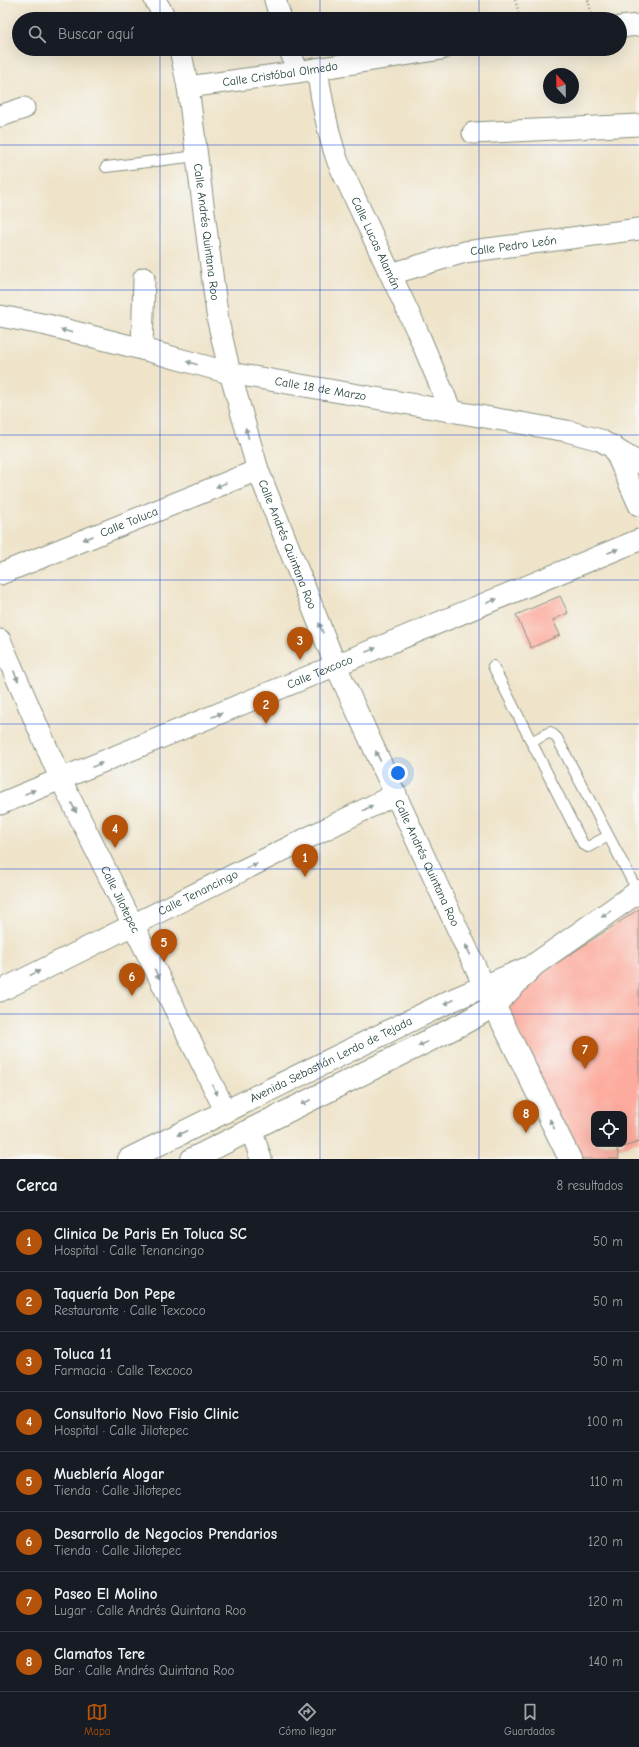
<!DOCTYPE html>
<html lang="es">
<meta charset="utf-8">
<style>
:root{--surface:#171b24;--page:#20242c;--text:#f1f3f6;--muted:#9ea1a6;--line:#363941;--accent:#b45309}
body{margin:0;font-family:"Comic Neue",sans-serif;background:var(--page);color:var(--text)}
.controls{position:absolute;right:12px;bottom:12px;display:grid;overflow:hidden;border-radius:8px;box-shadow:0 4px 16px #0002}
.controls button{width:36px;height:36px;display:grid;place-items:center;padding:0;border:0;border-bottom:1px solid var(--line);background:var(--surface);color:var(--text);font:20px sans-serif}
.compass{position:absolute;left:543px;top:68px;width:36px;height:36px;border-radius:50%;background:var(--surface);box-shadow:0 4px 16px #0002;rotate:338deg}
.you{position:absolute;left:398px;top:773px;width:14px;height:14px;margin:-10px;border:3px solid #fff;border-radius:50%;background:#1a73e8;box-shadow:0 0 0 6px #1a73e833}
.badge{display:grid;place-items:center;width:26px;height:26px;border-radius:50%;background:var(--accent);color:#fff;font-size:13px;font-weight:700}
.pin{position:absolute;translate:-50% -33px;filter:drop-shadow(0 1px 2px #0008)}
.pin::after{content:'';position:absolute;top:21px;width:14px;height:12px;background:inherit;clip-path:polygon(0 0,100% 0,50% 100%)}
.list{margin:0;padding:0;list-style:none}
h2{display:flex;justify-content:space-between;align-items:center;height:52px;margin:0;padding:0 16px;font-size:17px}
h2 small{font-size:13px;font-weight:400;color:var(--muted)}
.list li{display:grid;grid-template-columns:26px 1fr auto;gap:12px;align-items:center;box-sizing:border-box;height:60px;padding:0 16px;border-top:1px solid var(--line)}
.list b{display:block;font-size:15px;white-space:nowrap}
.list p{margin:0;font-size:13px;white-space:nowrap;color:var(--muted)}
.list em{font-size:13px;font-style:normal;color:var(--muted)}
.icon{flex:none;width:22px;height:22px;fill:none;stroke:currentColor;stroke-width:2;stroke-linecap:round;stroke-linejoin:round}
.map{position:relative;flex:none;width:639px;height:1159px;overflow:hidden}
.search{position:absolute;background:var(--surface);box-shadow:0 4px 16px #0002;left:12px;right:12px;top:12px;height:44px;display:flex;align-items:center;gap:10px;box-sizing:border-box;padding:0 14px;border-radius:22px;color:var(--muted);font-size:15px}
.sheet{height:532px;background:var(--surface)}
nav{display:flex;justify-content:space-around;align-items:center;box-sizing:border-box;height:56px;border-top:1px solid var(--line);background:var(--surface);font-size:11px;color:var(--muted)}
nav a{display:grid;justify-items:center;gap:2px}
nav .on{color:var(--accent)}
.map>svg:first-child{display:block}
.building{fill:#fdab9e;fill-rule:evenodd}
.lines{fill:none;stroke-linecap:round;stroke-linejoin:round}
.lane-casing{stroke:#87907f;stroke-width:12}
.street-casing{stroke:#87907f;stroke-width:23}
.secondary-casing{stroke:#87907f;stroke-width:24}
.path{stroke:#87907f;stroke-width:2.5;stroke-dasharray:1 3;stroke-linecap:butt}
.lane{stroke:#fff;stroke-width:10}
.street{stroke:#fff;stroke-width:21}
.secondary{stroke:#fff;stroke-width:22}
.oneway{fill:#8f9e9a}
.grid{fill:none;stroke:#1d4ed8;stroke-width:1;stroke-opacity:0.55}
.labels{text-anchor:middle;stroke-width:3;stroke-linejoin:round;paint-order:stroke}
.street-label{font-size:12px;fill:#1f3d34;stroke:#f6f6f2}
</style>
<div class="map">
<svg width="639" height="1159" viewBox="0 0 639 1159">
<rect width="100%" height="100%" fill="#f6f6f2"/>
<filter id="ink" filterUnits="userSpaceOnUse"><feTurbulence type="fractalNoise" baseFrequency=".025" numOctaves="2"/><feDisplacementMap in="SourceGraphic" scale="8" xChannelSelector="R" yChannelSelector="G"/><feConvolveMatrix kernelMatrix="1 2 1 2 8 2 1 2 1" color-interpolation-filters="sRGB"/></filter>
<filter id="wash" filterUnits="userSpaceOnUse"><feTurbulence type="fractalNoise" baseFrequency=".012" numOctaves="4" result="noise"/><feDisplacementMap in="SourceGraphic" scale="16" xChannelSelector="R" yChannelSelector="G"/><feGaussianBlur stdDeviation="0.9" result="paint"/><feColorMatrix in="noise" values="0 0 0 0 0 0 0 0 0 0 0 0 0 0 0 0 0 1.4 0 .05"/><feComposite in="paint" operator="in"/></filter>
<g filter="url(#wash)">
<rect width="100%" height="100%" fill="#efe4ca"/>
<g id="blocks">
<g class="building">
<path d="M 560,596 L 568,613 L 553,620 L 560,635 L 531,648 L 516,615 Z"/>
<path d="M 639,909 L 639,1142 L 617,1149 L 619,1159 L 575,1159 L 506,1005 L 513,992 ZM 594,1114 L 624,1114 L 624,1144 L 594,1144 Z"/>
</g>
</g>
</g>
<g filter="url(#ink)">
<use href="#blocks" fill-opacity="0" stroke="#87907f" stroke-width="1"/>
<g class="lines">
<defs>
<g id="lane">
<path d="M 106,167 L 197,156"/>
<path d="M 493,666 L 583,844 L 588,847 L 608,836"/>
<path d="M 531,742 L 550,732 L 557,738 L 638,892"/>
</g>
<g id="street">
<path d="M 155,0 L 166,19"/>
<path d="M 275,0 L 281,19"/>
<path d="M 620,27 L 639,25"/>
<path id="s1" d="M 180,49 L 188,87 L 218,321 L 230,373 L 258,470 L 335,664 L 484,986"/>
<path d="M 290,49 L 297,72"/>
<path id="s2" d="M 317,69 C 322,101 327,131 338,162 L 418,333 L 451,411"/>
<path id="s3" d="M 188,87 L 297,72 L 442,49"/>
<path d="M 0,116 L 24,108"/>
<path d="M 473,133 L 639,125"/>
<path id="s4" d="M 391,274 L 465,252 L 639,229"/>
<path id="s5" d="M 0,316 L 47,325 L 142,349 L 230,373 L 567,431 L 600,440 L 639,463"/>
<path d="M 142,349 L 144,278"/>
<path d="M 613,446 L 639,505"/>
<path id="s6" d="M 0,574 L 258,470"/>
<path id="s7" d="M 0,640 L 61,780 L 226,1112"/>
<path id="s8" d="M 0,804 L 639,540"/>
<path id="s9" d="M 0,991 L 396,794"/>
<path d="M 251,1129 L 261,1159"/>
</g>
<g id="secondary">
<path d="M 488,993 L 570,1159"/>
<path id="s10" d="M 129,1159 L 450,1001 L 525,969"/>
<path d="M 192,1159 L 462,1024 L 494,1006 L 534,965 L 639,891"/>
</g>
</defs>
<use href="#lane" class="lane-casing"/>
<use href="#street" class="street-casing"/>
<use href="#secondary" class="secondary-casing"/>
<g class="path">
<path d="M 515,0 L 521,19"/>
<path d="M 588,0 L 593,19"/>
</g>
<use href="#lane" class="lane"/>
<use href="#street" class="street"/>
<use href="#secondary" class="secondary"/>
</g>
<defs><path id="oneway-solid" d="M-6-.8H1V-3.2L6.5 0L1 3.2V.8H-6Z"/></defs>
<g class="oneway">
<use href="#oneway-solid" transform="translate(66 331) rotate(-165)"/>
<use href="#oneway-solid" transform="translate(192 363) rotate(-164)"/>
<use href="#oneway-solid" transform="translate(247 433) rotate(-106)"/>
<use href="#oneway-solid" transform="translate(221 485) rotate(158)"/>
<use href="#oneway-solid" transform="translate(88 538) rotate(158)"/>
<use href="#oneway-solid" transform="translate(613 551) rotate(-23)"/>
<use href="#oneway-solid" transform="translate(492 601) rotate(-22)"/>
<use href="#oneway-solid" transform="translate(321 628) rotate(-112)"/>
<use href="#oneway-solid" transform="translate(371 650) rotate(-22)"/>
<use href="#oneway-solid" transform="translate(16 676) rotate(66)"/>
<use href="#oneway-solid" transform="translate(217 715) rotate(-22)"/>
<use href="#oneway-solid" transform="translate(378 756) rotate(-115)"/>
<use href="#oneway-solid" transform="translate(97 765) rotate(-22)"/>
<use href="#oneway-solid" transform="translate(30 792) rotate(-22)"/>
<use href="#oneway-solid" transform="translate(74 808) rotate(64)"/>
<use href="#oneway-solid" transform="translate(368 808) rotate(-27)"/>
<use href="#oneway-solid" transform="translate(252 866) rotate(-27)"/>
<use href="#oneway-solid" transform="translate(606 914) rotate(145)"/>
<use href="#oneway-solid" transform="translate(468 950) rotate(-115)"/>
<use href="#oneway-solid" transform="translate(35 973) rotate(-26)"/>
<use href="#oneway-solid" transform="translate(157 974) rotate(63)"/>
<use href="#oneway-solid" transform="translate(449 1002) rotate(155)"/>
<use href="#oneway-solid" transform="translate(423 1044) rotate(154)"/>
<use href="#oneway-solid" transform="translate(215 1090) rotate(63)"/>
<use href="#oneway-solid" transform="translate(306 1102) rotate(154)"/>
<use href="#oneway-solid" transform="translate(552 1124) rotate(-116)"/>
<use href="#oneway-solid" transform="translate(182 1133) rotate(154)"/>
</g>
</g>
<path class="grid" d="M 160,0 L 160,19M 320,0 L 320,19M 479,0 L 479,19M 160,49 L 160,1159M 320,49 L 320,1159M 479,49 L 479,1159M 0,145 L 639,145M 0,290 L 639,290M 0,435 L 639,435M 0,580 L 639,580M 0,724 L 639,724M 0,869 L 639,869M 0,1014 L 639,1014"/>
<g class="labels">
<g class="street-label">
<text dy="4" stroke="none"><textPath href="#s3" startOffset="93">Calle Cristóbal Olmedo</textPath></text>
<text dy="4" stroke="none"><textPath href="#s1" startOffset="185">Calle Andrés Quintana Roo</textPath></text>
<text dy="4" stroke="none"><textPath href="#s2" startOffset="185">Calle Lucas Alamán</textPath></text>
<text dy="4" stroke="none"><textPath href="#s4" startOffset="126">Calle Pedro León</textPath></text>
<text dy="4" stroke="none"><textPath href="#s5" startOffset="329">Calle 18 de Marzo</textPath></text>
<text dy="4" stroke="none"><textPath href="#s6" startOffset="139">Calle Toluca</textPath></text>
<text dy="4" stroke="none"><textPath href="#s1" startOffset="509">Calle Andrés Quintana Roo</textPath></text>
<text dy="4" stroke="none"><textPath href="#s8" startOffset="346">Calle Texcoco</textPath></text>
<text dy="4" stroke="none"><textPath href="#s1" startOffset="857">Calle Andrés Quintana Roo</textPath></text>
<text dy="4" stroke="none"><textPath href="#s9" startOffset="221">Calle Tenancingo</textPath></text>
<text dy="4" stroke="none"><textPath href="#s7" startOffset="286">Calle Jilotepec</textPath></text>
<text dy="4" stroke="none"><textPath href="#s10" startOffset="225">Avenida Sebastián Lerdo de Tejada</textPath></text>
</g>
</g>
</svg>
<div class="controls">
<button><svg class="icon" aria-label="locate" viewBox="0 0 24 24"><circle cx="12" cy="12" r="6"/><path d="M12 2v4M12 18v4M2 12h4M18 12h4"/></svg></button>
</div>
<svg class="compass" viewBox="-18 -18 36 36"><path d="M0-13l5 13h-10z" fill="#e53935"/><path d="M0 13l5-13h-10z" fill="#9ea1a6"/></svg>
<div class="you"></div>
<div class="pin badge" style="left:305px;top:877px">1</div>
<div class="pin badge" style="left:266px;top:724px">2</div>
<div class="pin badge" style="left:300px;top:660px">3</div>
<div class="pin badge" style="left:115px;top:848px">4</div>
<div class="pin badge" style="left:164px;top:962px">5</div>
<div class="pin badge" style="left:132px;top:996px">6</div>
<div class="pin badge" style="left:585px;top:1069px">7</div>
<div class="pin badge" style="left:526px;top:1133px">8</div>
<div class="search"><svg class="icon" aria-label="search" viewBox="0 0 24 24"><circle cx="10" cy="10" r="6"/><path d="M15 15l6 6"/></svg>Buscar aquí</div>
</div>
<section class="sheet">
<h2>Cerca<small>8 resultados</small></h2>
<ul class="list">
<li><span class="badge">1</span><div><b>Clinica De Paris En Toluca SC</b><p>Hospital · Calle Tenancingo</p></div><em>50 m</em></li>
<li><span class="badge">2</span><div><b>Taquería Don Pepe</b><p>Restaurante · Calle Texcoco</p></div><em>50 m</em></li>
<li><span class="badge">3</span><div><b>Toluca 11</b><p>Farmacia · Calle Texcoco</p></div><em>50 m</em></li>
<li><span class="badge">4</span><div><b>Consultorio Novo Fisio Clinic</b><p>Hospital · Calle Jilotepec</p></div><em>100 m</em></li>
<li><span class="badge">5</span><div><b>Mueblería Alogar</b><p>Tienda · Calle Jilotepec</p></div><em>110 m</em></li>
<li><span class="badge">6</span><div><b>Desarrollo de Negocios Prendarios</b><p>Tienda · Calle Jilotepec</p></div><em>120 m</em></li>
<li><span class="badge">7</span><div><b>Paseo El Molino</b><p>Lugar · Calle Andrés Quintana Roo</p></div><em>120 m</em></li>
<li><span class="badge">8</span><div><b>Clamatos Tere</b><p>Bar · Calle Andrés Quintana Roo</p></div><em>140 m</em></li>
</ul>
</section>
<nav>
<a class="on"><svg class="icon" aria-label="map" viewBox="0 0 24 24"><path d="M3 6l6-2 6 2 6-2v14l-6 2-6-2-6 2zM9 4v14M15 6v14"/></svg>Mapa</a>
<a><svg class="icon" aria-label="directions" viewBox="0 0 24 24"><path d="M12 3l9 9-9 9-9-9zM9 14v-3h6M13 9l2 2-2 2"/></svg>Cómo llegar</a>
<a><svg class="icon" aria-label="saved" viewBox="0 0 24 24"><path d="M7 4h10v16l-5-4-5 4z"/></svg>Guardados</a>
</nav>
